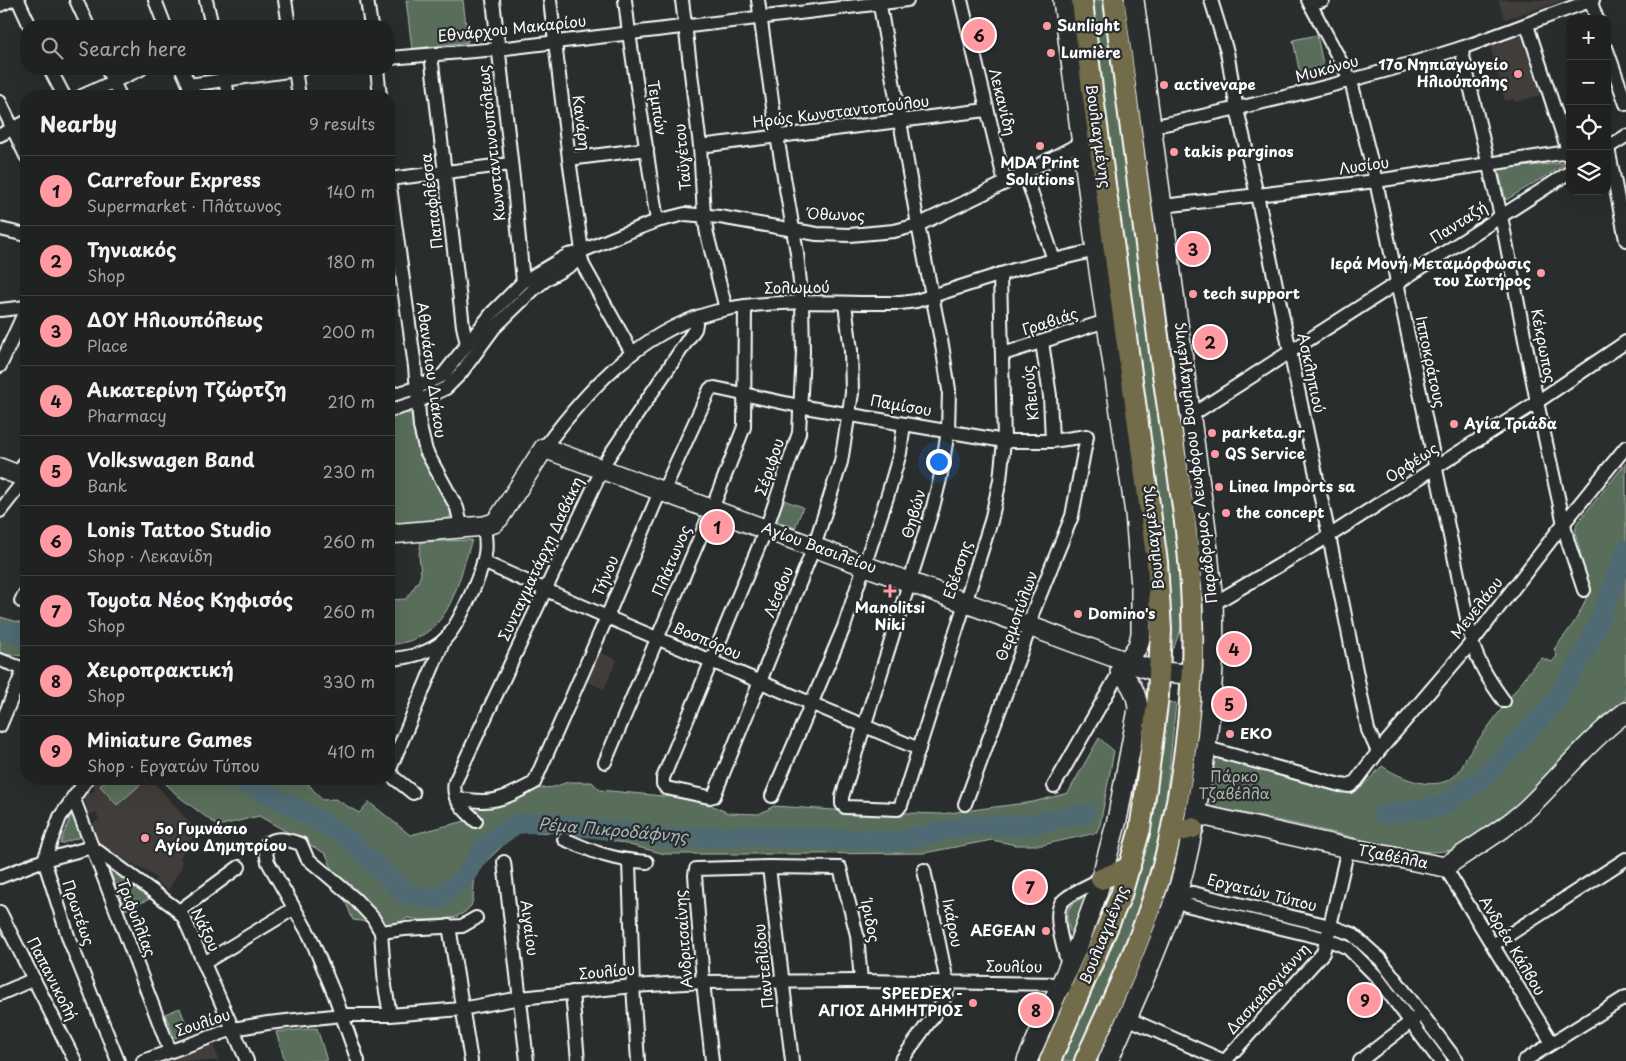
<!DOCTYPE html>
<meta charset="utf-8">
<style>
:root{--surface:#202222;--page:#2d2f2f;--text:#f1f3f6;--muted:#a2a4a5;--line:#3d3f40;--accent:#ff9aa2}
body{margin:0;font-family:"Playpen Sans",sans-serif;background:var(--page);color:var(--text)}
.controls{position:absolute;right:15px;top:15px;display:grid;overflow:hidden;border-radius:10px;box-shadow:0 5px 20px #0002}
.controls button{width:45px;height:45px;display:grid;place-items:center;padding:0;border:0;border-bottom:1px solid var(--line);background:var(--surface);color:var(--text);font:25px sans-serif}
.you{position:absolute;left:938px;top:461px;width:18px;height:18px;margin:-12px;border:4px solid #fff;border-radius:50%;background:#1a73e8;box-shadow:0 0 0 8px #1a73e833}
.badge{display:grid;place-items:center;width:32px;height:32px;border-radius:50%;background:var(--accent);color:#111;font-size:16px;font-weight:700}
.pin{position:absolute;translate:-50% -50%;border:2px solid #fff;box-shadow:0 1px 5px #0006}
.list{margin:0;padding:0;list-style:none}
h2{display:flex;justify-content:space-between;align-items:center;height:65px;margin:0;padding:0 20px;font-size:21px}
h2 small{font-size:16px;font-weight:400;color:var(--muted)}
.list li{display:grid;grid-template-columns:32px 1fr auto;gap:15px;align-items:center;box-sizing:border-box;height:70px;padding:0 20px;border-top:1px solid var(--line)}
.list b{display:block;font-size:19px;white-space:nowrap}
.list p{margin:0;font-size:16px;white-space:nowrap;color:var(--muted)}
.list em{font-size:16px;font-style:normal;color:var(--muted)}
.icon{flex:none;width:28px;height:28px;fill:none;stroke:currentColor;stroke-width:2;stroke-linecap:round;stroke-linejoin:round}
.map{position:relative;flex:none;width:1626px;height:1061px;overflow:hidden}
.search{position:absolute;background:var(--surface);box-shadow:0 5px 20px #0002;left:20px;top:20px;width:375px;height:55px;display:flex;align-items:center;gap:12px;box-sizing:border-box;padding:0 18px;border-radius:20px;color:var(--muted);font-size:19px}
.panel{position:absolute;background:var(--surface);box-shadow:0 5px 20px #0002;left:20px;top:90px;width:375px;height:695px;border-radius:20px}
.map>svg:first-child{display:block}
.built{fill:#3f3d3a}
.green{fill:#586e5a;stroke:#acb6ac}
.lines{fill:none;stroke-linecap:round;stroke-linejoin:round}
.river{stroke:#4f6b73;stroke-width:20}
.street-casing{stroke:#fff;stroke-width:16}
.secondary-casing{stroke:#fff;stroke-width:22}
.primary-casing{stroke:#fff;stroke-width:24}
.street{stroke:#2a2d2e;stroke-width:12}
.secondary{stroke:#2a2d2e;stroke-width:19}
.primary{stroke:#736c4b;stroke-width:20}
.poi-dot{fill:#ff9aa2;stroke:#2a2d2e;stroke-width:2}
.labels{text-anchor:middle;stroke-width:4.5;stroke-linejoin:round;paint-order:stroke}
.poi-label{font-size:15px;font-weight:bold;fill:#fff;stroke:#2a2d2e;text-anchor:start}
.street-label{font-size:15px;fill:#fff;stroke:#2a2d2e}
.park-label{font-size:15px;fill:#acb6ac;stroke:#2a2d2e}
.water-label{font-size:16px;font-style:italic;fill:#a7b5b9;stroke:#2a2d2e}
</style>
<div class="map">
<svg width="1626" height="1061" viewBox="0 0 1626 1061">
<rect width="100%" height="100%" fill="#2a2d2e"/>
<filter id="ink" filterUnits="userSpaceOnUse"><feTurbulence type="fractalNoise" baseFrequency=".02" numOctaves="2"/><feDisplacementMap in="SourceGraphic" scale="10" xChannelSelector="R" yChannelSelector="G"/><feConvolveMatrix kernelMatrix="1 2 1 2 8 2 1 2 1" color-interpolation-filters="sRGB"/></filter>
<g filter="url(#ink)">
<g class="built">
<path d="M 1498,0 L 1565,0 L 1505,19 Z"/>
<path d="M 1525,31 L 1544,94 L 1515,102 L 1513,99 L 1505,101 L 1490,46 L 1508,41 L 1507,36 Z"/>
<path d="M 599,652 L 617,660 L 604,689 L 586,681 Z"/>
<path d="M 97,779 L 151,779 L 197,831 L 180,857 L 182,861 L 182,867 L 168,890 L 155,881 L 157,878 L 131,863 L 129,864 L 101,846 L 92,823 L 99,820 L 96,812 L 89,815 L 83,795 L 87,790 L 92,793 L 96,787 L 92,785 Z"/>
<path d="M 213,1043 L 219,1061 L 163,1061 Z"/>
</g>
<g class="green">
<path d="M 406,0 L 463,0 L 468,42 L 412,49 Z"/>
<path d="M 1090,0 L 1103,0 L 1176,535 L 1183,624 L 1174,647 L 1170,650 L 1171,622 L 1163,537 Z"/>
<path d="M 1317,35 L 1325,74 L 1301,79 L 1293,40 Z"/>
<path d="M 221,87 L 220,96 L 203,96 L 201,91 L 202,88 Z"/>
<path d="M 1563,163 L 1564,165 L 1506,200 L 1498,169 Z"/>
<path d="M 405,413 L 410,414 L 413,417 L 416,439 L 433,478 L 452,512 L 450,517 L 443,522 L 389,523 L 389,417 Z"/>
<path d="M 1626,463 L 1626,699 L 1603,716 L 1563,756 L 1527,797 L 1458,848 C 1427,860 1367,840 1335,833 C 1291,823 1248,814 1204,805 L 1215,756 L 1355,791 L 1361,788 L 1382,766 C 1408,783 1453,799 1466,757 L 1534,665 L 1542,658 L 1552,662 L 1557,656 L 1554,649 C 1569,630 1584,612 1589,588 L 1575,532 L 1577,523 Z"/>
<path d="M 783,500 L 803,507 L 795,528 L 775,520 Z"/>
<path d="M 472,540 C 455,589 451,639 389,645 L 389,600 L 406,599 L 419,580 L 421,574 L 419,555 L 421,542 Z"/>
<path d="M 0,617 L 26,624 L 26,656 L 0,654 Z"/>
<path d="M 1168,702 L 1176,703 L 1164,819 L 1161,833 L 1125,949 L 1076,1061 L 1061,1061 L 1107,959 L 1126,908 L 1152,813 L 1163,750 Z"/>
<path d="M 1099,738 L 1114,751 L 1100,825 L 1096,833 L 1042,845 L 1016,845 L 992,840 L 924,853 L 810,854 L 665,854 L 582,833 L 517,832 L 475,872 L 473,899 L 471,906 L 465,912 L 456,917 L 443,919 L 422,920 L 408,918 L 393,925 L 353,920 L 326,854 L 259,816 L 218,826 L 178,796 L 161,779 L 304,779 L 322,800 L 335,799 L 359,813 L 369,802 L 410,835 L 477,818 L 469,806 L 470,798 L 478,794 L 554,787 L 568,782 L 592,782 L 600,790 L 673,797 L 709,804 L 728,813 L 759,814 L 774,806 L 849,811 L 941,814 L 1033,802 L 1068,793 Z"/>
<path d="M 108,779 L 147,779 L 117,805 L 100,786 Z"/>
<path d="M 73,810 L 83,836 L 60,844 Z"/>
<path d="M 111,867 L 154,897 L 125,910 L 109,868 Z"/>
<path d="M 1088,895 L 1072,940 C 1066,913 1060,909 1088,895 Z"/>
<path d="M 180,1008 L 189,1032 L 175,1038 L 165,1014 Z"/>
<path d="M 317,1028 L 327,1061 L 285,1061 L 276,1032 Z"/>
</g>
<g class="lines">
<g class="river">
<path d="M 0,630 L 26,636"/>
<path d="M 237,779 L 299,809 L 343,834 L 406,894 L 437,900 L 464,878 L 485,846 L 516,824 L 545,822 L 675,838 L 751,836 L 898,841 L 966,826 L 1024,826 L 1086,813"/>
<path d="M 1384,814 L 1442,806 L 1487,775 L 1554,703 L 1591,641 L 1626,550"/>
</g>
<defs>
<g id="street">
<path d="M 18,0 L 30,26"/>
<path d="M 76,0 L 88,26"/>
<path d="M 155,0 L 165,26"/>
<path d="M 206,0 L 212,26"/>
<path d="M 285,0 L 289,26"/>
<path d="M 367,0 L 371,26"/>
<path d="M 493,0 L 514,187 L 523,282"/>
<path d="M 550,0 L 569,159 L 582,251"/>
<path d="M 625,0 L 629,33 L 657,221"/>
<path d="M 682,0 L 700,146 L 704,215 L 707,234 L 726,309"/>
<path d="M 758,0 L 777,136 L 797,253 L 802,303 L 803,352 L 799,433 L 766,529 L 663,778 L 663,784 L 666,788 L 709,797 L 714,796 L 814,547 L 841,462 L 852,393 L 851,350 L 845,304"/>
<path d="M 879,0 L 918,225 L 942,345 L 949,390 L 948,431 L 940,479 L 933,507 L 842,797 L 842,804 L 845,807 L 898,809 L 901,805 L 991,521 L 1000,480 L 1004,441 L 1000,274"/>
<path d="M 961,0 L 1005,183"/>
<path d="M 1211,0 L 1227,52 L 1237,109 L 1257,195 L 1329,536 L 1368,730 L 1378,752"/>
<path d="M 1308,0 L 1351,81 L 1376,181 L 1472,642 C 1479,665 1490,682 1504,701"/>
<path d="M 1590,0 L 1597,19"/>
<path d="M 1310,4 L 1323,0"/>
<path d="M 0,5 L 11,0"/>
<path d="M 1527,25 L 1570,157"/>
<path d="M 1461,48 L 1501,216 L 1537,402 L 1568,542 L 1584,590"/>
<path d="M 1607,50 L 1626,104"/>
<path d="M 431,55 L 463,326 L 467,344"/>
<path d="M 389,58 L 498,49 L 907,0"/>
<path d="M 50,69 L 64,96"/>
<path d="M 107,69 L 120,96"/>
<path d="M 182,69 L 194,96"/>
<path d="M 223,69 L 228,96"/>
<path d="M 295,69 L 299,96"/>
<path d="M 377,69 L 380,96"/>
<path d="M 189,85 L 302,69"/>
<path d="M 82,96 L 141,69"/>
<path d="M 0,102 L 26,156"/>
<path d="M 1151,127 C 1255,105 1359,81 1461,48 C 1505,33 1549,15 1593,0"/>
<path d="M 0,135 L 26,122"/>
<path d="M 700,146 L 986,110"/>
<path d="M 1607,148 L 1626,136"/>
<path d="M 1608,148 L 1626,240"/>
<path d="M 569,159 L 647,149"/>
<path d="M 1025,173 L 1054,260"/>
<path d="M 389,179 L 415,367 L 420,427 L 426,451 L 457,508 L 462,529"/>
<path d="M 389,179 L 511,164"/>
<path d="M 1163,206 L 1376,181 L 1568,152"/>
<path d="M 0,229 L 26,235"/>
<path d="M 580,253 L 583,265 L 632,353"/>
<path d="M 0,310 L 26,307"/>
<path d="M 1042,342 L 1050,396 L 1052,441"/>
<path d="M 1003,354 L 1106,321"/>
<path d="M 0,366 L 26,309"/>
<path d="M 389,396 L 416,388 L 443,375 L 492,313 L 523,282 L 568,255 L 580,253"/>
<path d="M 389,411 L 417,402 L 446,388 L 461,373 L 494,328 L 534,289 L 548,278 L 573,264 L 582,251 L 628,232 L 657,221 L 685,214 L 720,217 L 817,234 L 850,235 L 894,231 L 918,225 L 1005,183 L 1081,143"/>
<path d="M 1190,416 L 1570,172"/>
<path d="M 544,448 C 590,386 647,324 727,309 C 783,298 844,304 901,303 L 916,301 L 1017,269 L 1096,250"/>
<path d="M 18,475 L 26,460"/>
<path d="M 0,511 L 26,478"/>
<path d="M 483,562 L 607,617 L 919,749"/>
<path d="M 21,601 L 26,592"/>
<path d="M 1213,604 L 1329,536 L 1537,402 L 1626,342"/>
<path d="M 389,659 C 407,658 429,653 443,641 C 458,628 482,573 485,554 C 487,545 485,535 484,526"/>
<path d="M 0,660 L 24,669 L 0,726"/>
<path d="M 1207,748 L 1340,785 L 1350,786 L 1356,781 L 1378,752 L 1472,642 L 1564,523 L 1626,447"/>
<path d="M 605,762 L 712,509 L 744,427 L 745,306"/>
<path d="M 87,779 L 60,817 L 44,860 L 69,939 L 118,1061"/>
<path d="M 1054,786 L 1120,671"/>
<path d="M 413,793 L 393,777 L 390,769 L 444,640"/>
<path d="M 772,796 L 844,627 L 888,494 L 900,453 L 904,424"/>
<path d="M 73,797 L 170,1051"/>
<path d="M 456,798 C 492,805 502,800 534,783 L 607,617 L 656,501 L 668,481 L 710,389 L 715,388 L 799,406 L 1004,441 L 1052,441 L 1087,436 L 1072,516 L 1033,612 L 1029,630 L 965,804"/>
<path d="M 476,821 C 465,810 451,800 455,782 L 607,459 L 695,329 L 696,324 L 695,318"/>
<path d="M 564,839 C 596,853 612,860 647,862"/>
<path d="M 629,861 L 633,986 L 638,1061"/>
<path d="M 504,862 L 527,1061"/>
<path d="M 769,867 L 792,1061"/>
<path d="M 1445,867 L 1552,1043"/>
<path d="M 0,877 L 44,860 L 92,847 L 174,907 L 184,918 L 247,1061"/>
<path d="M 1176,896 L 1193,893 L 1330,926 L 1352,934 L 1380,959 L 1457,1061"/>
<path d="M 1176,896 L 1186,905 L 1327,939 L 1348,948 L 1376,976 L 1440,1061"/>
<path d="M 179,911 L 239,867"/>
<path d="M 0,912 L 75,1061"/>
<path d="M 449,926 L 471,1061"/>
<path d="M 381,932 L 385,986 L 390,1015"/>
<path d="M 1493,945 L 1626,859"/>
<path d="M 204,963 L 293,909"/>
<path d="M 1068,966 C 1065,950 1050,911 1064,900 C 1074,891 1090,885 1101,879"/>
<path d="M 572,992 L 578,1061"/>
<path d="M 0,994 L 34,979"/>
<path d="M 1127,1018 L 1224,1061"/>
<path d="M 143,1061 L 233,1029 L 268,1023 L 342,1015 L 390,1015 L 461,1009 L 521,998 L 633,986 L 703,982 L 861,981 L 1062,984 L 1066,987"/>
<path d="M 358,1061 L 335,996 L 310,936 L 268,862 L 266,853 L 267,843 C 279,836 288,840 301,844 L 307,858 L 354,898 L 373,918 L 381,932 L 404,929 L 462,926 L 476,918"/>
<path d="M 712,1061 L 703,982 L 695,875 L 696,869 L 769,867 L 840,868 L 857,935 L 861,981"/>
<path d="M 901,1061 L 942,1004 L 948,987 L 924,870"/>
<path d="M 1225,1061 L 1323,953 L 1330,926 L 1348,848"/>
<path d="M 1360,1061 L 1417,1017"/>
<path d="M 1524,1061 L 1626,997"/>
</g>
<g id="secondary">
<path d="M 0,468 L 26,478"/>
<path d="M 389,534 L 484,526 L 494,523 L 499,518 L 544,448 L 1127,662 L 1159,672 L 1191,674"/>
<path d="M 1196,814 L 1348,848 L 1445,867 C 1474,846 1507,829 1532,804 C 1563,773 1591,738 1626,712"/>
<path d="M 1027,1061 L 1079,943 L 1097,894 L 1117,820 L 1138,709 C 1137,692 1130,683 1120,671 L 1138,646 L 1141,634 L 1141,587 L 1135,513 L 1096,250 L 1063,0"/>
<path d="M 1108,1061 C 1132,1007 1157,952 1176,896 C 1186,867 1192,835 1197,804 C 1209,739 1216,671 1213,604 C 1211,579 1208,554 1206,529 L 1134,0"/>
</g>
<g id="primary">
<path d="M 1171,833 L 1193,828"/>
<path d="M 1101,879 L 1130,867"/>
<path d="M 1050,1061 L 1121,895 L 1140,829 L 1146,789 L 1158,696 L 1161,630 L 1157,562 L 1092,90 L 1082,0"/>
<path d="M 1085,1061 C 1119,987 1155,912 1171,832 C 1186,763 1195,680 1192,610 C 1190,529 1173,448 1162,367 C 1146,245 1129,123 1114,0"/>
</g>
</defs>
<use href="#street" class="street-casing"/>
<use href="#secondary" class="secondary-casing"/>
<use href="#primary" class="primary-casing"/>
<use href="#street" class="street"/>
<use href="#secondary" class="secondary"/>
<use href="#primary" class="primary"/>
</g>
</g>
<g class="poi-dot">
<circle cx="1047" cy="26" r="5"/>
<circle cx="1051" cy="53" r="5"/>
<circle cx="1518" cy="74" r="5"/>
<circle cx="1164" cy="85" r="5"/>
<circle cx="1040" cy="146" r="5"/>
<circle cx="1174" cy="152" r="5"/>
<circle cx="1541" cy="273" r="5"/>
<circle cx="1193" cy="294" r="5"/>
<circle cx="1454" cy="424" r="5"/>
<circle cx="1212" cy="433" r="5"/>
<circle cx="1215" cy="454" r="5"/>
<circle cx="1219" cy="487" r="5"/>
<circle cx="1226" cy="513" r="5"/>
<path d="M887.5 583.5h5v5h5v5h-5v5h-5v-5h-5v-5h5z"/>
<circle cx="1078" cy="614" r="5"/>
<circle cx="1230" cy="734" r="5"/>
<circle cx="145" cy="838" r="5"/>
<circle cx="1046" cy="931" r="5"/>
<circle cx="973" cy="1003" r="5"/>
</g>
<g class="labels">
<g class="poi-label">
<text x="1057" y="31">Sunlight</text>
<text x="1061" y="58">Lumière</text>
<text x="1508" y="70" text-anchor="end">17ο Νηπιαγωγείο<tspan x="1508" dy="17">Ηλιούπολης</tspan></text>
<text x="1174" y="90">activevape</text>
<text x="1184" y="157">takis parginos</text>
<text x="1040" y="168" text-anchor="middle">MDA Print<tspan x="1040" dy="17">Solutions</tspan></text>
<text x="1531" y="269" text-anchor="end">Ιερά Μονή Μεταμόρφωσις<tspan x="1531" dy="17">του Σωτήρος</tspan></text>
<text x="1203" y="299">tech support</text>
<text x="1464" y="429">Αγία Τριάδα</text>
<text x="1222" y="438">parketa.gr</text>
<text x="1225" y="459">QS Service</text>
<text x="1229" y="492">Linea Imports sa</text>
<text x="1236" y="518">the concept</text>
<text x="890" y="613" text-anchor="middle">Manolitsi<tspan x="890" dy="17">Niki</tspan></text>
<text x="1088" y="619">Domino's</text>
<text x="1240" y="739">EKO</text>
<text x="155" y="834">5ο Γυμνάσιο<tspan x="155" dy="17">Αγίου Δημητρίου</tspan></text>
<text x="1036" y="936" text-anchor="end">AEGEAN</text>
<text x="963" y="999" text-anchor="end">SPEEDEX -<tspan x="963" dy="17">ΑΓΙΟΣ ΔΗΜΗΤΡΙΟΣ</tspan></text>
</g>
<g class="street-label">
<text transform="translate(512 29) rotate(-6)" y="5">Εθνάρχου Μακαρίου</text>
<text transform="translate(1327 69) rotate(-15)" y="5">Μυκόνου</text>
<text transform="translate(1002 102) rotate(76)" y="5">Λεκανίδη</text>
<text transform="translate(657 108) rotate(81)" y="5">Τεμπών</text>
<text transform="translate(841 112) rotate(-7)" y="5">Ηρώς Κωνσταντοπούλου</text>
<text transform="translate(581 123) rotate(83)" y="5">Κανάρη</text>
<text transform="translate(1098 136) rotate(82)" y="5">Βουλιαγμένης</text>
<text transform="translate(492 143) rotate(-96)" y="5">Κωνσταντινουπόλεως</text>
<text transform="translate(683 157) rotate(-95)" y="5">Ταϋγέτου</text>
<text transform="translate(1364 166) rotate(-8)" y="5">Λυσίου</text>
<text transform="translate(432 201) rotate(-97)" y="5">Παπαφλέσσα</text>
<text transform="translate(836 215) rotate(2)" y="5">Όθωνος</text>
<text transform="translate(1459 223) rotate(-32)" y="5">Πανταζή</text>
<text transform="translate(797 288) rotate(-1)" y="5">Σολωμού</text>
<text transform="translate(1050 322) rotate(-18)" y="5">Γραβιάς</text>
<text transform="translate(1543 346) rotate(79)" y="5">Κέκρωπος</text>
<text transform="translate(1430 362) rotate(78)" y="5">Ιπποκράτους</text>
<text transform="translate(431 370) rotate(82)" y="5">Αθανάσιου Διάκου</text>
<text transform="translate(1311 373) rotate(78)" y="5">Ασκληπιού</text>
<text transform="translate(1031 393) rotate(-96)" y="5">Κλειούς</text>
<text transform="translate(901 406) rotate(10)" y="5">Παμίσου</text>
<text transform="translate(1195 463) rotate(-97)" y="5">Παράδρομος Λεωφόρου Βουλιαγμένης</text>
<text transform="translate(1412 463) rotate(-33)" y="5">Ορφέως</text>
<text transform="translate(770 467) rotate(-71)" y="5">Σέριφου</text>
<text transform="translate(914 514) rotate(-74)" y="5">Θηβών</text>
<text transform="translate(1153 538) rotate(-97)" y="5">Βουλιαγμένης</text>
<text transform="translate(819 548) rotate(20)" y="5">Αγίου Βασιλείου</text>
<text transform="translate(541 559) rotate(-65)" y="5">Συνταγματάρχη Δαβάκη</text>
<text transform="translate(672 561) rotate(-67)" y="5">Πλάτωνος</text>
<text transform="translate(958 570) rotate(-72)" y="5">Εδέσσης</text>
<text transform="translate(606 576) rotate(-67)" y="5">Τήνου</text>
<text transform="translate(779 592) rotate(-68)" y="5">Λέσβου</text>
<text transform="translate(1477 608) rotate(-52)" y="5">Μενελάου</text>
<text transform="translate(1017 616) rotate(-70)" y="5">Θερμοπύλων</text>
<text transform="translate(707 641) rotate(23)" y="5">Βοσπόρου</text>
<text transform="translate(1393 857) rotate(11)" y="5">Τζαβέλλα</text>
<text transform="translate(1262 893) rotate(14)" y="5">Εργατών Τύπου</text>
<text transform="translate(78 913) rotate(71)" y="5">Πρωτέως</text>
<text transform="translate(136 918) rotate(69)" y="5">Τριφυλλίας</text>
<text transform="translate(870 921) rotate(79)" y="5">Ίριδος</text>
<text transform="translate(952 923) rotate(79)" y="5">Ικάρου</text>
<text transform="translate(529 928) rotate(83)" y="5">Αιγαίου</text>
<text transform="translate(205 930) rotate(64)" y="5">Νάξου</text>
<text transform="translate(1104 935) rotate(-68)" y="5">Βουλιαγμένης</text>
<text transform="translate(684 939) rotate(-94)" y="5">Ανδριτσαίνης</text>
<text transform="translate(1512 946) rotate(59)" y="5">Ανδρέα Κάλβου</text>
<text transform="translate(764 966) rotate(-96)" y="5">Παντελίδου</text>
<text transform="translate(1014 967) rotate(1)" y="5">Σουλίου</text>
<text transform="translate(607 972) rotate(-5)" y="5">Σουλίου</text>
<text transform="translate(52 979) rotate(63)" y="5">Παπανικολή</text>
<text transform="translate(1268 989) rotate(-48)" y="5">Δασκαλογιάννη</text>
<text transform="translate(203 1023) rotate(-18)" y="5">Σουλίου</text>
</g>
<g class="park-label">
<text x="1234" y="782">Πάρκο<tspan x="1234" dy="17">Τζαβέλλα</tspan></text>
</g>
<g class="water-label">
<text transform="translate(613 830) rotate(5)" y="6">Ρέμα Πικροδάφνης</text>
</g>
</g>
</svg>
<div class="controls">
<button>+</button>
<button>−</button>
<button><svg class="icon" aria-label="locate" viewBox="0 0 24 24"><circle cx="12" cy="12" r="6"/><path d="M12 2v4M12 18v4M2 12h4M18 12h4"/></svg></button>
<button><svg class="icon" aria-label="layers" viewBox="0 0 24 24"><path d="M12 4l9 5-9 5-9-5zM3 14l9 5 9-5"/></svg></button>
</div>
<div class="you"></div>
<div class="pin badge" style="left:717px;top:527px">1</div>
<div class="pin badge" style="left:1210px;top:342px">2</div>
<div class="pin badge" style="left:1193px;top:249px">3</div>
<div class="pin badge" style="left:1234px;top:649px">4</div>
<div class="pin badge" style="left:1229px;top:704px">5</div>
<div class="pin badge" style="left:979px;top:35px">6</div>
<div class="pin badge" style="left:1030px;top:887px">7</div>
<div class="pin badge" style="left:1036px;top:1010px">8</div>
<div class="pin badge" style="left:1365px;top:1000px">9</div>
<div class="search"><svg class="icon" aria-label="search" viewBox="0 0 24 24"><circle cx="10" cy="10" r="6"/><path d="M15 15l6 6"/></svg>Search here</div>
<section class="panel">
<h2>Nearby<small>9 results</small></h2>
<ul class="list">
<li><span class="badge">1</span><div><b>Carrefour Express</b><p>Supermarket · Πλάτωνος</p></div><em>140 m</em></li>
<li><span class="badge">2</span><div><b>Τηνιακός</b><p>Shop</p></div><em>180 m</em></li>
<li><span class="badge">3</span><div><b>ΔΟΥ Ηλιουπόλεως</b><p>Place</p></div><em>200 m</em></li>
<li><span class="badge">4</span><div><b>Αικατερίνη Τζώρτζη</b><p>Pharmacy</p></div><em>210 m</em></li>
<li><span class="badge">5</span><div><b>Volkswagen Band</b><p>Bank</p></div><em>230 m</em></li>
<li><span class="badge">6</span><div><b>Lonis Tattoo Studio</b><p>Shop · Λεκανίδη</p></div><em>260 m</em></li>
<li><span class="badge">7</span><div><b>Toyota Νέος Κηφισός</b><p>Shop</p></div><em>260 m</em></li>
<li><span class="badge">8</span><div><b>Χειροπρακτική</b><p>Shop</p></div><em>330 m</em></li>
<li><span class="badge">9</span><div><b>Miniature Games</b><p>Shop · Εργατών Τύπου</p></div><em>410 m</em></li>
</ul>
</section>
</div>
